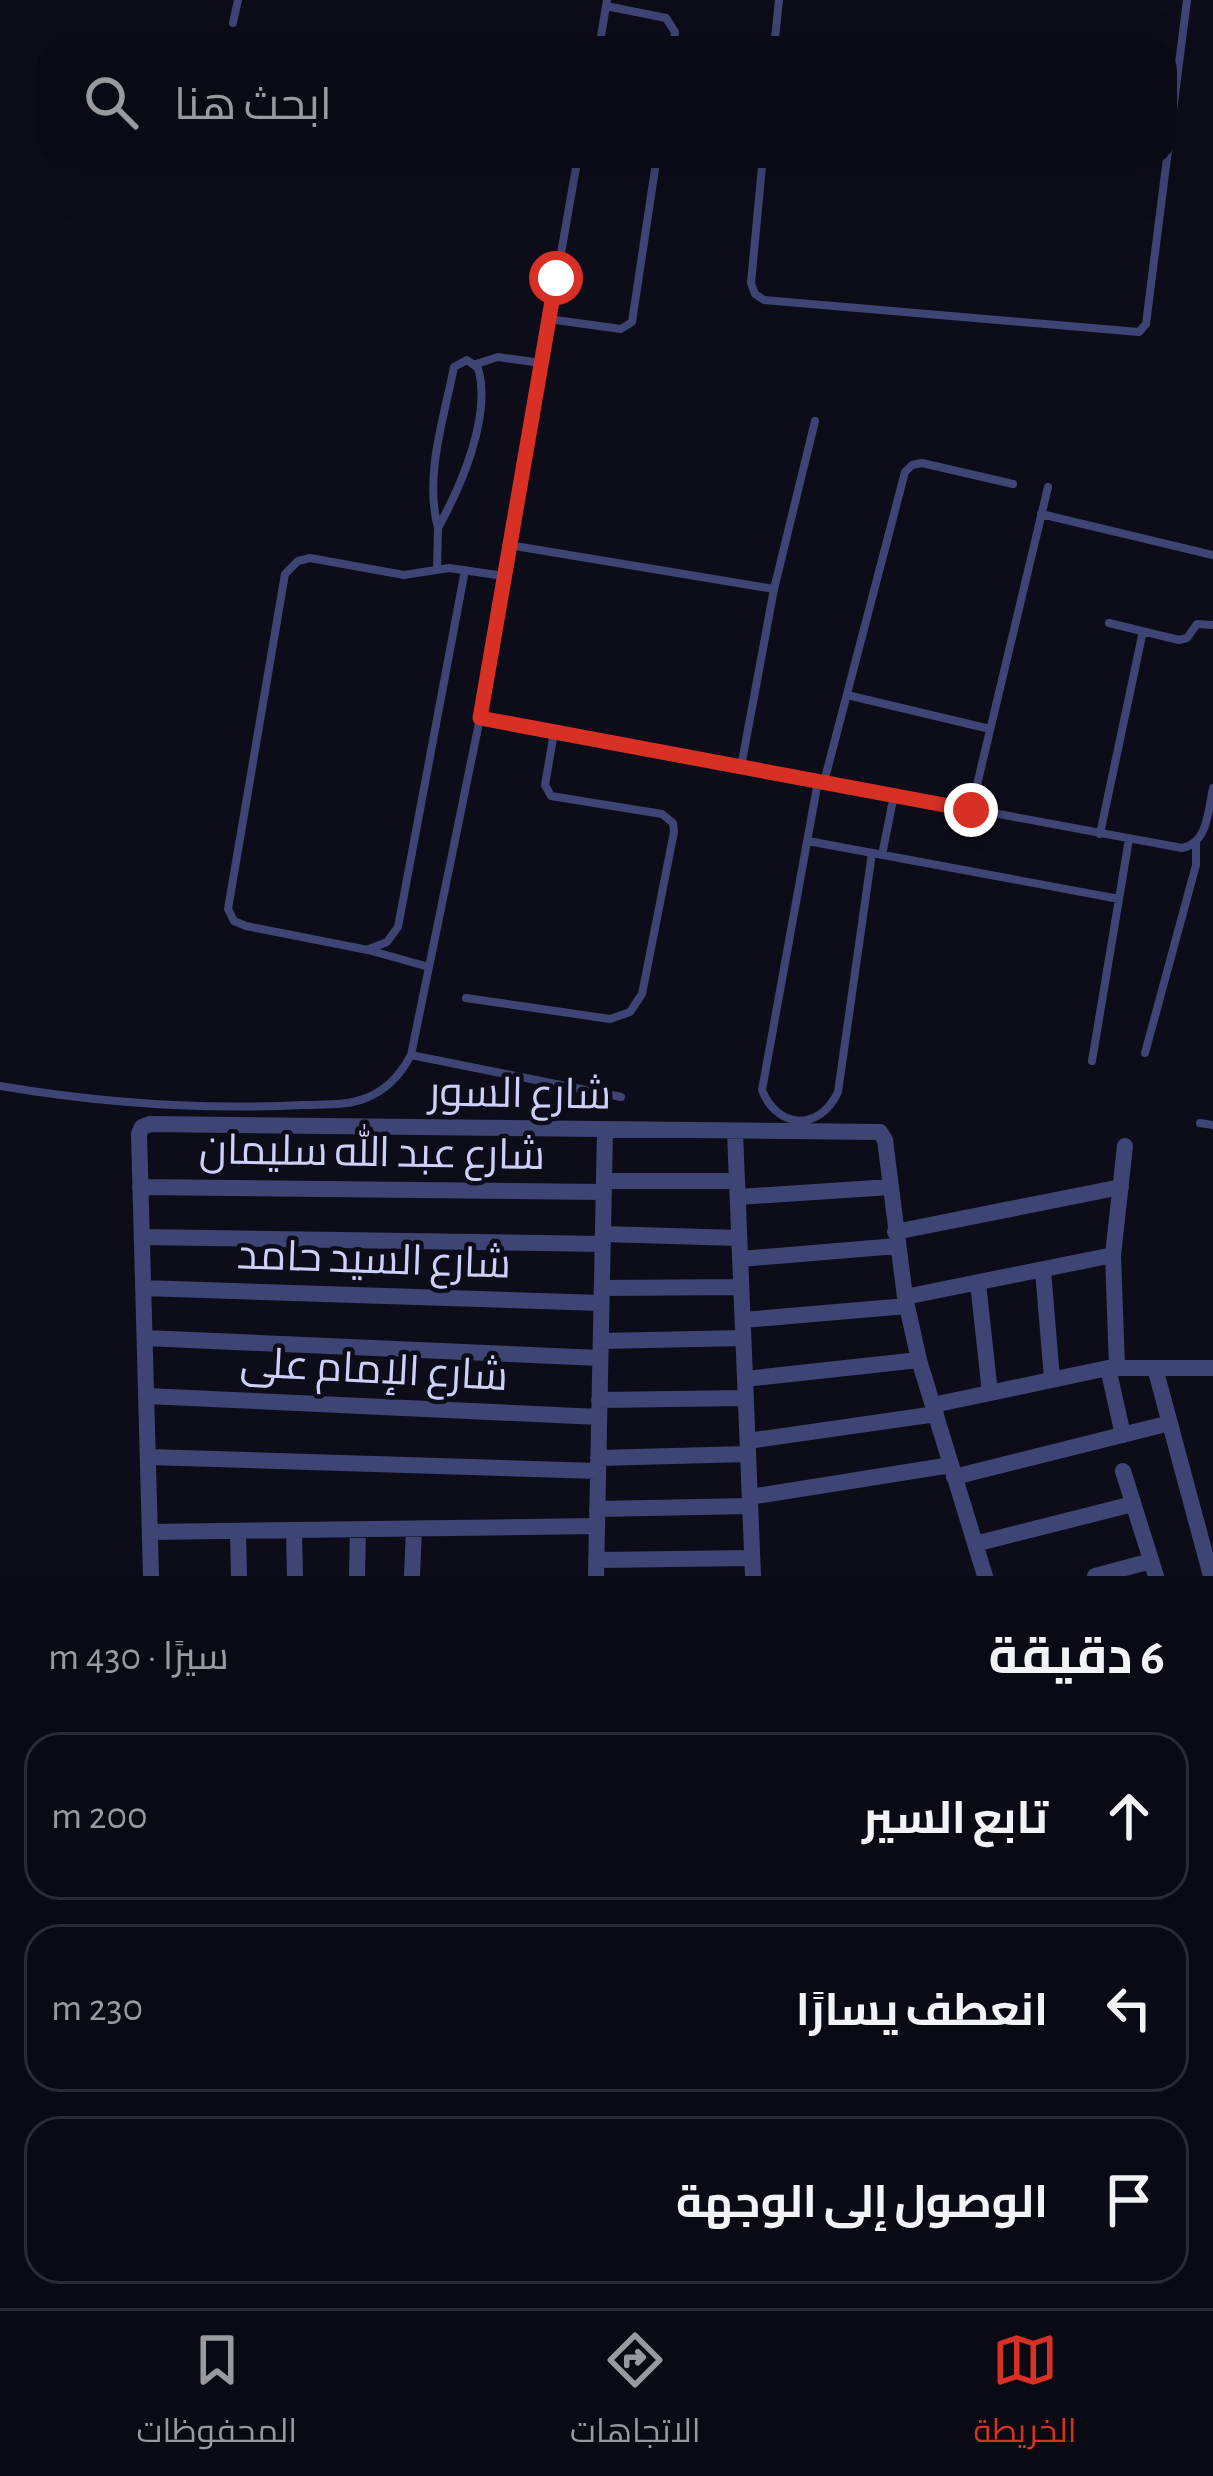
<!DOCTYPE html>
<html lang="ar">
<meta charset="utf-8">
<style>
:root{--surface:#0a0a14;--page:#13131d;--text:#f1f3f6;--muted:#999aa0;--line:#2a2b34;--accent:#d93025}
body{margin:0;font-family:"Alegreya Sans",Cairo,sans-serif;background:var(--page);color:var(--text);direction:rtl}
.stop{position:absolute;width:36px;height:36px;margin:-27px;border:9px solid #d93025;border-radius:50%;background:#fff}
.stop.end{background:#d93025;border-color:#fff;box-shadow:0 3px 12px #0008}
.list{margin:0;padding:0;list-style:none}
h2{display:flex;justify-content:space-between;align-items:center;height:156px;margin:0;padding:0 48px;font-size:51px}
h2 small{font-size:39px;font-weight:400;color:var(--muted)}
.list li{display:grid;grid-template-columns:78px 1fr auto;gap:36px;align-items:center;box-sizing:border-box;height:168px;margin:0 24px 24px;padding:0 24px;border:3px solid var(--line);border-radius:36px}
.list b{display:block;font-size:45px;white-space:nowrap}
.list em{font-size:39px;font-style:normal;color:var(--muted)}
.icon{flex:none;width:66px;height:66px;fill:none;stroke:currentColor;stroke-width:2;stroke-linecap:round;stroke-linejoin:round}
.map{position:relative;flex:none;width:1213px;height:1576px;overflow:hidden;direction:ltr}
.search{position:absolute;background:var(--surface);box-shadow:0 12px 48px #0002;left:36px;right:36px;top:36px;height:132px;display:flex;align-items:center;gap:30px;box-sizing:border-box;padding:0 42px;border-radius:36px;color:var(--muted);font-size:45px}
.sheet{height:732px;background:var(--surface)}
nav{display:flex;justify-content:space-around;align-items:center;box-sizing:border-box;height:168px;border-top:3px solid var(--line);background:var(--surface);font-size:33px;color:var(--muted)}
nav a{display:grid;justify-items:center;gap:6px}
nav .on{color:var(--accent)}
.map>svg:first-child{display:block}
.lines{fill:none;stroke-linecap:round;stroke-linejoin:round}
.lane{stroke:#3e4574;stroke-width:8}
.street{stroke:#3e4574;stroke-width:16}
.route{stroke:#d93025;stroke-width:15}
.labels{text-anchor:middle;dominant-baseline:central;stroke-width:9;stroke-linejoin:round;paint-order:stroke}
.street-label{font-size:42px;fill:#cdd0f9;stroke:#0d0d1a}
</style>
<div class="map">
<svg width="1213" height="1576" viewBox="0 0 1213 1576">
<rect width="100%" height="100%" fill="#0d0d1a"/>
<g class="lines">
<path class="lane" d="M606,6l60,12 9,14 -2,16
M233,23l5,-23
M599,48l8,-48
M774,48l5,-48
M763,156l-12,127 4,11 9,6 375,32 7,-8 41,-324
M548,319l73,10 11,-7 25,-166
M467,360l11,8c14,48 -17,118 -40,160 -14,-52 6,-110 16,-161z
M476,364l22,-7 43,6
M1041,514l172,41
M509,545l265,44
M437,570l1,-42
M1109,623l70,17 8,-2 10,-14 16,1
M847,695l143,34
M480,718l702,130c26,-5 26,-37 31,-60
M741,767l33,-178 41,-168
M818,781l-56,309c16,40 58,41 76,2l34,-239
M824,782l81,-310 7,-7 10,-2 91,21
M971,810l77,-323
M1100,834l43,-203
M808,841l311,58
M882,855l12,-60
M369,949l18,-7 11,-15 67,-357
M429,967l-61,-17 -122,-24 -12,-5 -6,-12 57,-335 13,-13 12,-3 94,17 45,-7 55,8
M466,998l144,21 20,-7 12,-18 32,-162 -1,-9 -11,-9 -111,-18 -6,-11 9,-53
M1145,1053l51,-188v-21
M411,1055l210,42
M1092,1061l37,-222
M0,1086c100,17 201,24 302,19 21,-1 45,1 64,-7 21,-8 35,-24 45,-43l69,-337 98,-562
M1200,1123l13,2"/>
<path class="street" d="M735,1132l18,444
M604,1181h133
M140,1187l464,5
M738,1197l152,-10
M895,1232l226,-45
M603,1234l136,4
M142,1237l461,7
M740,1259l157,-13
M1043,1270l9,109
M978,1283l12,110
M143,1288l458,15
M602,1288l139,-1
M905,1297l208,-42
M743,1320l164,-14
M145,1338l455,20
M601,1341l142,-3
M1117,1367l-4,-112 12,-109
M1108,1368l15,67
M1155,1368l56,208
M745,1379l174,-19
M146,1396l453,21
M599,1400l147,-2
M933,1405l175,-37h105
M748,1441l188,-27
M148,1457l450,14
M598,1458l150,-4
M1123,1471l33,105
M954,1477l216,-54
M750,1497l201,-32
M597,1509l153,-3
M150,1532l447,-6
M294,1532l1,44
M238,1533l1,43
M975,1544l158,-40
M596,1560l156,-2
M151,1576l-12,-442 3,-7 8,-3 730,8 5,8 20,157 14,63 66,216
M357,1576l1,-46
M412,1576l2,-47
M596,1576l9,-445
M1095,1576l56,-15"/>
</g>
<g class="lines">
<path class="route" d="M556,278l-76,440 491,92"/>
</g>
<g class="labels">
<g class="street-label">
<text transform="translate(520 1094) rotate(1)">شارع السور</text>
<text transform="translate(372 1153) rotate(1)">شارع عبد الله سليمان</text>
<text transform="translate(374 1260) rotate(2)">شارع السيد حامد</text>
<text transform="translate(374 1370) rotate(3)">شارع الإمام على</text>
</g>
</g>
</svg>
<div class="stop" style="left:556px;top:278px"></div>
<div class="stop end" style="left:971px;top:810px"></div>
<div class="search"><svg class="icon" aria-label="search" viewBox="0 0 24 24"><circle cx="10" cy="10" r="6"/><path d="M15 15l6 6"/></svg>ابحث هنا</div>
</div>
<section class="sheet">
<h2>6 دقيقة<small>سيرًا · 430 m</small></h2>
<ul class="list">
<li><svg class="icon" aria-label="ahead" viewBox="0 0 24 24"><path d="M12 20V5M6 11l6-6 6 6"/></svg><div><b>تابع السير</b></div><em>200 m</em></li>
<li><svg class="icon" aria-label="left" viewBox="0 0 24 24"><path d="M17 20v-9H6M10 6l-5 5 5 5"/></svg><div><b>انعطف يسارًا</b></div><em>230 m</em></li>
<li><svg class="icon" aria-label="arrive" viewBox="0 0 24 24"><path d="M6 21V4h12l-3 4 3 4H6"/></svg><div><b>الوصول إلى الوجهة</b></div></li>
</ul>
</section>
<nav>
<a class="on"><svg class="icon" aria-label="map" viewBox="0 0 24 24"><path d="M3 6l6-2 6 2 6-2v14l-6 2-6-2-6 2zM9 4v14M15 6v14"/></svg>الخريطة</a>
<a><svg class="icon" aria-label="directions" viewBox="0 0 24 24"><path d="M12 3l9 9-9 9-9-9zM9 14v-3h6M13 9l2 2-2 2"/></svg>الاتجاهات</a>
<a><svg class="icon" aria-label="saved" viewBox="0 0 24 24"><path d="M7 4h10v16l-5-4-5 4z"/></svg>المحفوظات</a>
</nav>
